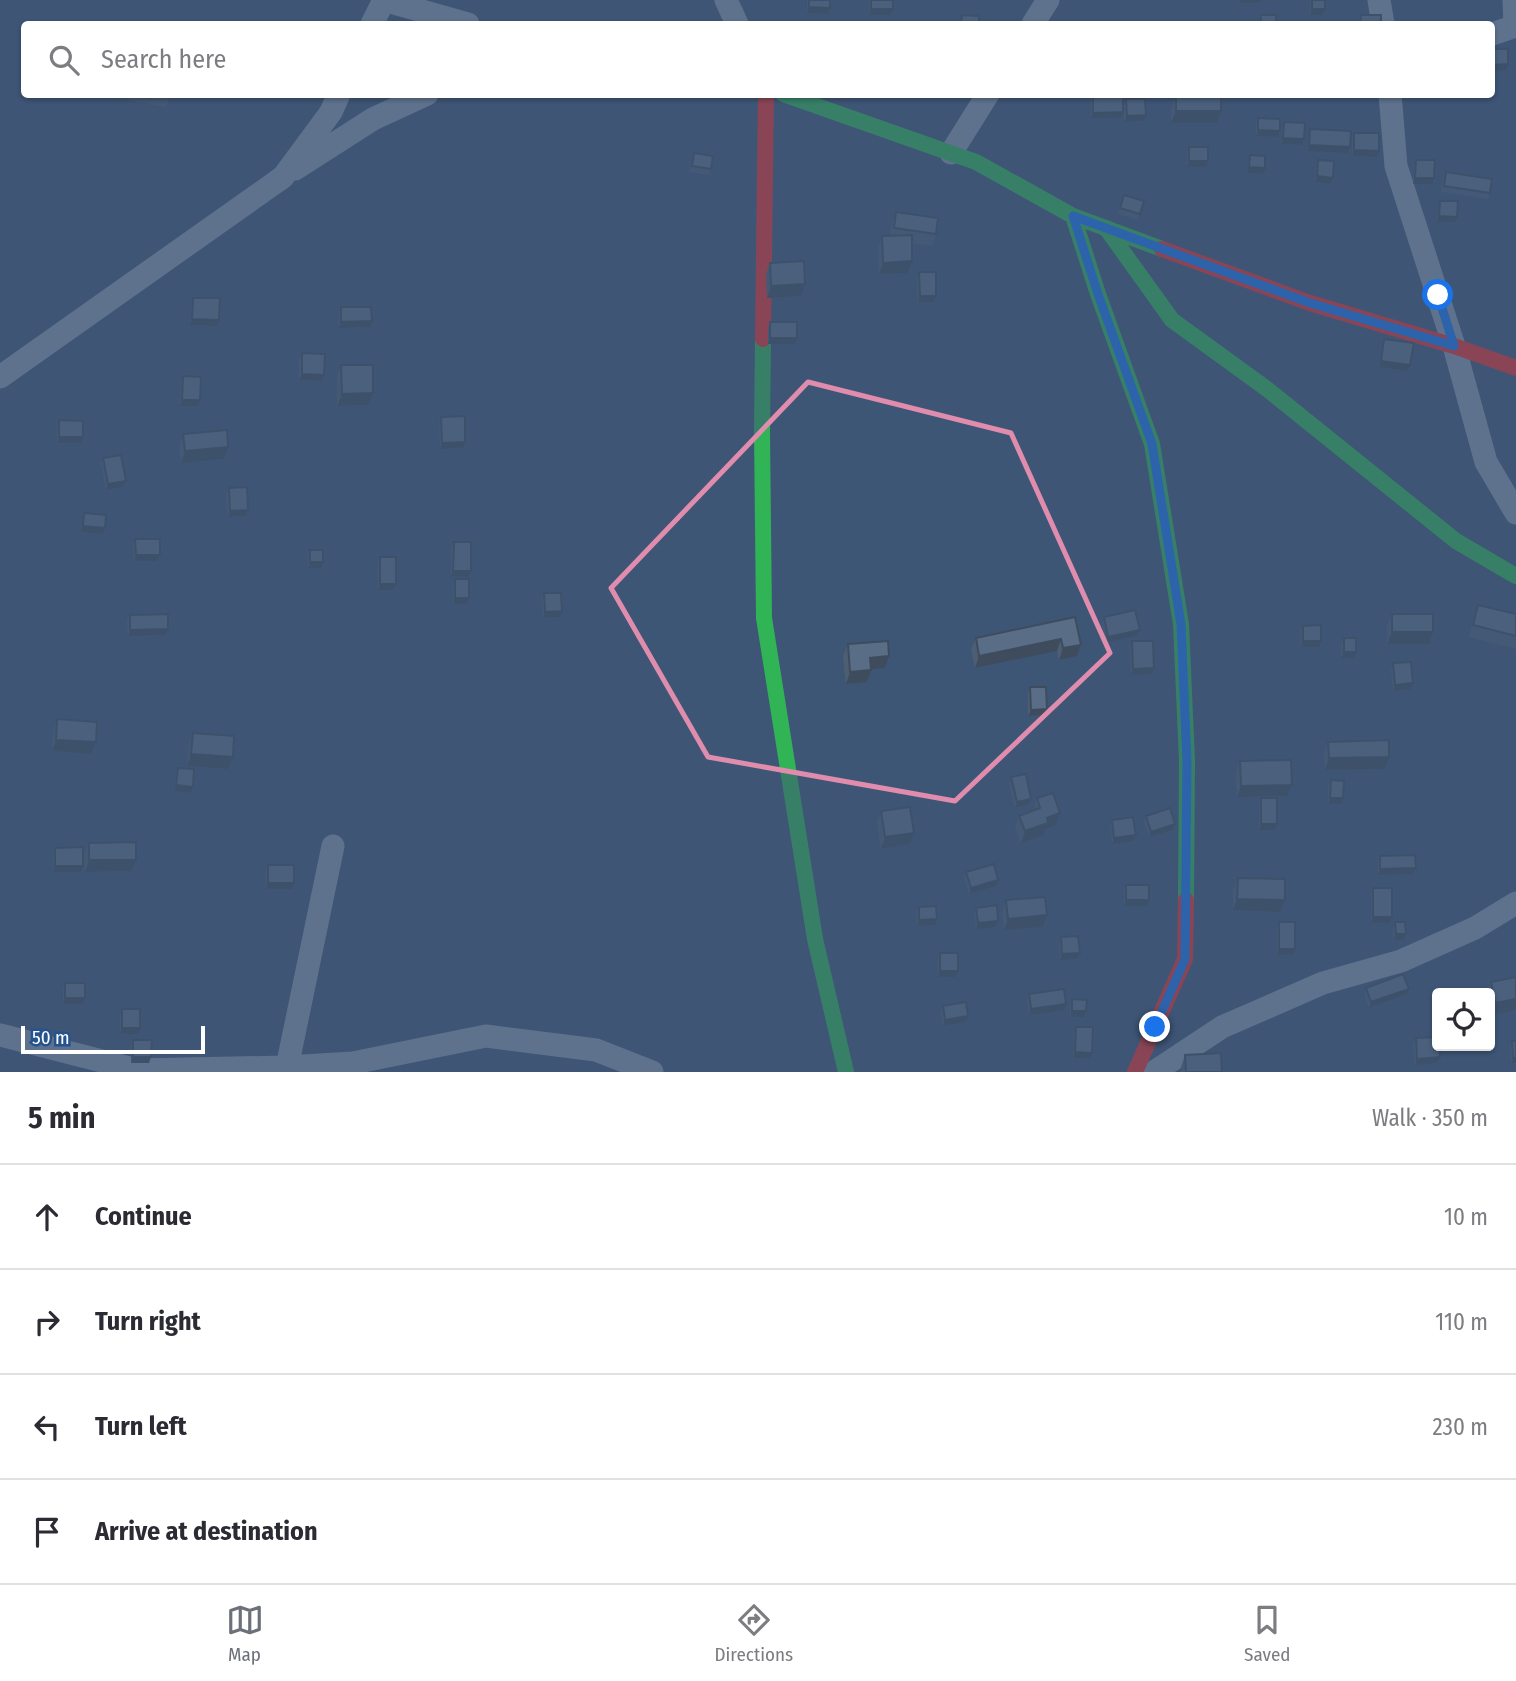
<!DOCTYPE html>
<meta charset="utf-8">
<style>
:root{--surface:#fff;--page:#f7f7f7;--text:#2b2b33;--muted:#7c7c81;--line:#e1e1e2;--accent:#6c7079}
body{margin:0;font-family:"Fira Sans Condensed",sans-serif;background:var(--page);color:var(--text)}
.controls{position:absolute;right:21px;bottom:21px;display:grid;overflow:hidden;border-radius:7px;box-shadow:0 2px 5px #0004}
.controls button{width:63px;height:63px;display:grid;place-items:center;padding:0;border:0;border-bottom:2px solid var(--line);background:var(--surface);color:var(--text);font:35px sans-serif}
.scale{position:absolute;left:21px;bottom:18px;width:184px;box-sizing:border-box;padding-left:7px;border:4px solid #fff;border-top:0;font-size:19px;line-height:24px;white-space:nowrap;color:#fff;-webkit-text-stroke:5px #26538e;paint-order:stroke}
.stop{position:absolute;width:21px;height:21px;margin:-16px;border:5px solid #1a73e8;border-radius:50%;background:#fff}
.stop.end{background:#1a73e8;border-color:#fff;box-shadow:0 2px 7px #0008}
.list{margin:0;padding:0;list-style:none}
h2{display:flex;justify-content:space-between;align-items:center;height:91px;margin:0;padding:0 28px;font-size:30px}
h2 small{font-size:23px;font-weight:400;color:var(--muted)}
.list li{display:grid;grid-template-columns:46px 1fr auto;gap:21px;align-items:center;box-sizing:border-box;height:105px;padding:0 28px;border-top:2px solid var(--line)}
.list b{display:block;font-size:26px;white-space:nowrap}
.list em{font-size:23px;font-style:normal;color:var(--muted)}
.icon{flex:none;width:38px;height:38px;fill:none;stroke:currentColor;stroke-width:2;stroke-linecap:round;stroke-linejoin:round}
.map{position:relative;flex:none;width:1516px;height:1072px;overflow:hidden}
.search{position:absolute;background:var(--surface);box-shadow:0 2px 5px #0004;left:21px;right:21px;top:21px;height:77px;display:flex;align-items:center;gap:18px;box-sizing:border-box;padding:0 24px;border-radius:7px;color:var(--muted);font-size:26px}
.sheet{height:511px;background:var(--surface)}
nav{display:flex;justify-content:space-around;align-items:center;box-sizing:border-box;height:98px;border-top:2px solid var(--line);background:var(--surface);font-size:19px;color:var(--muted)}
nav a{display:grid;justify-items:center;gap:4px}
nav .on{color:var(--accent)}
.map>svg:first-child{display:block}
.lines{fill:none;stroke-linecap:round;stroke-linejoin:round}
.street{stroke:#8596aa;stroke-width:23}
.fast{stroke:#30b455;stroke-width:16}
.jam{stroke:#e5322d;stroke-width:16}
.wall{fill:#4d5e73}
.shaded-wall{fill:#3e4c5e}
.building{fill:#596d86;stroke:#3e4c5e;stroke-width:2}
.route{stroke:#1a73e8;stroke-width:9}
.marked{fill:none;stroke:#e08cad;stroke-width:5;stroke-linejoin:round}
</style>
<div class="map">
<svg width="1516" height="1072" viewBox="0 0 1516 1072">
<rect width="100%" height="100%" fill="#3e5676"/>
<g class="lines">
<path class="street" d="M383,0l85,24
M726,0l11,24
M1379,0l4,24
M1514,0l1,25
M372,24l12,-24
M1033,24l15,-24
M1492,34l24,-8
M1390,94l6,72 58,180 32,116 30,51
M951,153l37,-59
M295,169l78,-50 54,-25
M0,377l283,-200 48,-65 8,-18
M0,1035l137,35 149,-3 67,-4 133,-27 110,14 56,22
M286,1072l47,-226
M1154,1072l68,-45 101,-44 78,-22 74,-33 41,-25"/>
<path class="fast" d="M783,94l193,68 97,54 89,33
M1073,216l25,78 54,150 29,180 6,137 -1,139
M1106,228l66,92 95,69 189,152 60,35
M763,339l-1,93 2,186 51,321 31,133"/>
<path class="jam" d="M1162,249l148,54 144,43 62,22
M763,339l3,-245
M1135,1072l50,-113 1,-59"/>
</g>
<path class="wall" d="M807,0h23v8l-2,6 -21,-1z
M869,0h24l-2,15h-22z
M1310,0h15v9l-2,6h-13z
M126,94h44l-4,13 -41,-8z
M1093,94l30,18 -2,6h-30v-18z
M1201,94h20v17l-4,12h-46v-15l5,-12 25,1z
M1126,99l18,22 -20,1v-17z
M1258,118l22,13 -2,6 -22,-1v-12z
M1284,122l18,23 -21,-1 1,-17z
M1310,129l40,18 -2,6 -41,-2 1,-16z
M1354,133l23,24 -25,-1v-17z
M1189,147l19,14 -2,6h-19v-14z
M694,153l17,16 -2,6 -20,-3z
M1250,155l13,19 -16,-1 1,-12z
M1318,160l12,24 -15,-2 1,-16z
M1416,160l16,24h-19l1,-18z
M1446,172l44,21 -2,6 -47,-7 2,-14z
M1124,195l20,6 -6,19 -20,-6z
M1440,201l15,21h-18l1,-15z
M896,212l40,22 -4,12 -20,-3v18l-4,12 -29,1 -1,-26 4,-12h8l2,-12z
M770,263l31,33 -34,2 -1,-24z
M919,272l17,24 -2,6h-16l-1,-24z
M193,298l24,28 -27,-1 1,-21z
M341,307l29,20 -31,1v-15z
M770,322l25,22h-27v-16z
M1384,339l26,26 -2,6 -29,-4 3,-22z
M302,353l22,22 -2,6 -23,-1v-21z
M341,365l32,28 -4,12 -32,1v-29z
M183,376l15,30h-18l1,-24z
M441,417l24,25 -2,6 -23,1 -1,-26z
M59,420l22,23h-24v-17z
M183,434l41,25 -43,4 -2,-17z
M103,458l23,23 -3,6 -17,3 -5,-26z
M229,488l19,22 -2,6 -18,1 -2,-23z
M135,539l25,16 -3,6h-23l-1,-16z
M454,542l17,29 -3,6 -17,-1v-29z
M310,550l11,18h-13v-12z
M380,557l16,27 -3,6h-15v-27z
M455,579l14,19 -2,6h-14v-19z
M544,593l16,24 -17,1 -1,-19z
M1478,605l38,9v35l-47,-12 5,-21z
M1392,614l41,18 -4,12h-42v-18z
M130,615l36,20 -38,1 -1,-16z
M1075,617l6,28 -4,11 -18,4 -2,-9 -82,17 -4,-19 5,-11z
M1104,617l33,19 -32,7 -3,-20z
M1303,626l18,15 -2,6h-18l-1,-15z
M1344,638l10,20h-13v-14z
M1132,641l22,27 -2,6 -21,1 -1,-28z
M848,644l37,24 -14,1 -4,13 -21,2 -3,-28z
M1393,663l18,26 -18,2 -2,-22z
M1030,687l15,28 -17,1v-23z
M57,719l34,35 -39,-3 1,-20z
M193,733l40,24 -5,12 -41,-3 2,-22z
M1328,742l57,27 -60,1 -1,-17z
M1240,761l47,35 -50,1 -1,-24z
M178,768l15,19 -2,6 -17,-2 2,-17z
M1011,777l20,22 -2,5 -14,4 -6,-25z
M1331,780l10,24h-13v-18z
M1037,798l23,15 -4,12 -10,4 -2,6 -23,8 -6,-15 4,-12 14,-5z
M1261,798l16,26 -2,6h-16v-26z
M881,811l33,22 -4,11 -29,5 -4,-27z
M1146,816l29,8 -2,6 -24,7 -5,-15z
M1112,820l21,21 -21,3 -2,-18z
M89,843l47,17 -4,11 -47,1 -1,-17z
M55,848l28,18 -2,6h-28v-18z
M1380,856l36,12 -3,6 -35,1v-13z
M268,865l26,18 -2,6h-26v-18z
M966,872l32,8 -2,6 -27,8 -5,-16z
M1238,878l42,34 -47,-2v-20z
M1126,885l21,21h-23v-15z
M1373,888l19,29 -2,6h-19v-29z
M1006,900l41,15 -4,12 -39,3 -2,-18z
M919,907l18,12 -2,6 -18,1 -1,-13z
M976,908l22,13 -2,6 -20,2 -2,-15z
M1279,922l16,27 -2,6h-16v-27z
M1395,922l11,12 -2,6h-10l-1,-12z
M1061,937l19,16 -3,6 -17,1 -1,-17z
M940,953l18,18 -3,6h-17v-18z
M1516,977v33l-25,5 -1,-8v-14h-3l4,-11z
M65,983l20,15 -2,6h-20v-15z
M1366,988l43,1 -2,5 -38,14 -5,-14z
M1029,994l37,10 -2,6 -35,5 -2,-15z
M1072,999l14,12 -2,6h-14v-12z
M943,1006l23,16 -23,4 -2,-14z
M122,1009l16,25h-18v-19z
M1076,1027l14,31h-17l1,-25z
M1416,1038l21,25 -22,2 -2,-21z
M133,1040l16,23h-18v-18z
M1512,1041h4v22l-5,1 -1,-17z
M1185,1055l37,17h-41v-5z"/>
<path class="shaded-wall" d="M1240,0h21l-1,3h-21z
M809,7l21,1 -2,6 -21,-1z
M871,9h22l-2,6h-22z
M1312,9h13l-2,6h-13z
M1508,64l-2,6 -14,1v-6z
M1176,111h45l-4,12h-46z
M1123,112l-2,6h-30l2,-5z
M1146,115l-2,6 -20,1 3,-6z
M1258,130l22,1 -2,6 -22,-1z
M1283,138l21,1 -2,6 -21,-1z
M1309,145l41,2 -2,6 -41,-2z
M1354,150l25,1 -2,6 -25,-1z
M1189,161h19l-2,6h-19z
M1249,167l16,1 -2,6 -16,-1z
M1317,176l16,2 -3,6 -15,-2z
M1415,178h19l-2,6h-19z
M1439,216l18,1 -2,5h-18z
M912,261l-4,12 -29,1 4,-11z
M805,284l-4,12 -34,2 4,-12z
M920,296h16l-2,6h-16z
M192,319l27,1 -2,6 -27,-1z
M372,321l-2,6 -31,1 2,-6z
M770,338h27l-2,6h-27z
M1381,361l29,4 -2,6 -29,-4z
M302,374l22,1 -2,6 -23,-1z
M373,393l-4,12 -32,1 5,-12z
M182,400h18l-2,6h-18z
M59,437h24l-2,6h-24z
M465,442l-2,6 -23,1 2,-6z
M228,447l-4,12 -43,4 4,-12z
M126,481l-3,6 -17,3 2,-6z
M248,510l-2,6 -18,1 2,-6z
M83,526l22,2 -2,6 -22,-2z
M136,555h24l-3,6h-23z
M310,562h13l-2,6h-13z
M453,571h18l-3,6 -17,-1z
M380,584h16l-3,6h-15z
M455,598h14l-2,6h-14z
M562,611l-2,6 -17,1 2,-6z
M168,629l-2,6 -38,1 2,-6z
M1140,630l-3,6 -32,7 3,-6z
M1392,632h41l-4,12h-42z
M1061,639l-4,12 -82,17 4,-12z
M1303,641h18l-2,6h-18z
M1081,645l-4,11 -18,4 4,-12z
M1344,652h12l-2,6h-13z
M889,656l-4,12 -20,2 5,-12z
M1154,668l-2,6 -21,1 2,-6z
M871,670l-4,12 -21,2 4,-12z
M1413,683l-2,6 -18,2 2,-6z
M1047,709l-2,6 -17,1 3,-6z
M56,740l40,2 -5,12 -39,-3z
M191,754l42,3 -5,12 -41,-3z
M1389,757l-4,12 -60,1 4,-12z
M176,785l17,2 -2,6 -17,-2z
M1292,785l-5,11 -50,1 4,-11z
M1330,798h13l-2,6h-13z
M1031,799l-2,5 -14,4 2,-6z
M1060,813l-4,12 -10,4 -2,6 -23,8 4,-12 22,-13z
M1175,824l-2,6 -24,7 2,-5z
M1261,824h16l-2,6h-16z
M914,833l-4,11 -29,5 4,-12z
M1136,835l-3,6 -21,3 2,-6z
M89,860h47l-4,11 -47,1z
M55,866h28l-2,6h-28z
M1416,868l-3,6 -35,1 2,-6z
M998,880l-2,6 -27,8 2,-6z
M268,883h26l-2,6h-26z
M1237,899l48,1 -5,12 -47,-2z
M1126,900h23l-2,6h-23z
M1047,915l-4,12 -39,3 4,-11z
M1373,917h19l-2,6h-19z
M937,919l-2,6 -18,1 2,-6z
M998,921l-2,6 -20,2 2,-6z
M1396,934h10l-2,6h-10z
M1279,949h16l-2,6h-16z
M1080,953l-3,6 -17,1 2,-6z
M940,971h18l-3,6h-17z
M1409,989l-2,5 -38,14 2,-6z
M65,998h20l-2,6h-20z
M1516,999v11l-25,5 4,-12z
M1066,1004l-2,6 -35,5 2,-6z
M1072,1011h14l-2,6h-14z
M968,1016l-2,6 -23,4 2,-6z
M122,1028h18l-2,6h-18z
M1075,1052l17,1 -2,5h-17z
M133,1057h18l-2,6h-18z
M1440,1057l-3,6 -22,2 2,-6z
M1513,1058h3v5l-5,1z"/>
<path class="building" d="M809,0h21v8l-21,-1z
M871,0h22v9h-22z
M1312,0h13v9h-13z
M962,15l17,1v8h-18z
M1261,15h15v9h-15z
M1361,15h20v9h-21z
M1492,49h16v15l-16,1z
M1093,94h30v18l-30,1z
M1205,94h16v17h-45v-15l28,1z
M1126,99h19l1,16 -19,1z
M1258,118l22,1v12l-22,-1z
M1284,122l21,1 -1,16 -21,-1z
M1310,129l41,2 -1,16 -41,-2z
M1354,133h25v18l-25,-1z
M1189,147h19v14h-19z
M694,153l19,3 -2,13 -19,-3z
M1250,155l15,1v12l-16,-1z
M1318,160l16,1 -1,17 -16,-2z
M1416,160h19l-1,18h-19z
M1446,172l46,7 -2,14 -46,-7z
M1124,195l20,6 -4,13 -20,-6z
M1440,201h18l-1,16 -18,-1z
M896,212l42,6 -2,16 -42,-6z
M912,235v26l-29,2 -1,-27z
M804,261l1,23 -34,2 -1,-23z
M919,272h17v24h-16z
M193,298h27l-1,22 -27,-1z
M341,307h30l1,14 -31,1z
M770,322h27v16h-27z
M1384,339l30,4 -4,22 -29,-4z
M302,353l23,1 -1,21 -22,-1z
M341,365h32v28l-31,1z
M183,376l18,1 -1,23h-18z
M465,416v26l-23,1 -1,-26z
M59,420l24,1v16h-24z
M227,430l1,17 -43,4 -2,-17z
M121,455l5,26 -18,3 -5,-26z
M247,487l1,23 -18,1 -1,-23z
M84,513l22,2 -1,13 -22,-2z
M135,539h25v16h-24z
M454,542h17v29h-18z
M310,550h13v12h-13z
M380,557h16v27h-16z
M455,579h14v19h-14z
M544,593h17l1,18 -17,1z
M1478,605l38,9v22l-43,-11z
M1135,610l5,20 -32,7 -4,-20z
M168,614v15l-38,1v-15z
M1392,614h41v18h-41z
M1075,617l6,28 -18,3 -2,-9 -82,17 -3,-18z
M1321,625v16h-18v-15z
M1344,638h12v14h-12z
M888,641l1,15 -19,2 1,12 -21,2 -2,-28z
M1132,641h21l1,27 -21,1z
M1411,662l2,21 -18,2 -2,-22z
M1030,687h16l1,22 -16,1z
M57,719l40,3 -1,20 -40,-2z
M193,733l41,3 -1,21 -42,-3z
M1389,740v17l-60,1 -1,-16z
M1291,760l1,25 -51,1 -1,-25z
M178,768l16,1 -1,18 -17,-2z
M1026,774l5,25 -14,3 -6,-25z
M1331,780l13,1 -1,17h-13z
M1053,793l7,20 -13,5 1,5 -23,8 -6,-15 21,-8 -3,-10z
M1261,798h16v26h-16z
M910,807l4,26 -29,4 -4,-26z
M1170,808l5,16 -24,8 -5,-16z
M1133,817l3,18 -22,3 -2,-18z
M136,842v18h-47v-17z
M83,847v19h-28v-18z
M1415,855l1,13 -36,1v-13z
M994,864l4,16 -27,8 -5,-16z
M268,865h26v18h-26z
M1238,878l47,1v21l-48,-1z
M1126,885h23v15h-23z
M1373,888h19v29h-19z
M1045,897l2,18 -39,4 -2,-19z
M997,905l1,16 -20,2 -2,-15z
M936,906l1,13 -18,1v-13z
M1279,922h16v27h-16z
M1395,922h10l1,12h-10z
M1078,936l2,17 -18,1 -1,-17z
M940,953h18v18h-18z
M1403,974l6,15 -38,13 -5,-14z
M1516,977v22l-21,4 -4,-21z
M65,983h20v15h-20z
M1064,989l2,15 -35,5 -2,-15z
M1072,999l15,1 -1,11h-14z
M966,1002l2,14 -23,4 -2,-14z
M122,1009h18v19h-18z
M1076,1027h17l-1,26 -17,-1z
M1437,1037v9h2l1,11 -23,2 -1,-21z
M133,1040h19l-1,17h-18z
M1512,1041h4v17h-3z
M1221,1053l1,19h-36l-1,-17z"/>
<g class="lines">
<path class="route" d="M1155,1027l30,-68 2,-198 -6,-137 -29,-180 -54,-150 -25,-78 237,87 144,43 -16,-51"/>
</g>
<path d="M0 0H1516V1072H0ZM808,382l203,51 99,220 -155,148 -247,-44 -97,-169z" fill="#3e5676" fill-opacity=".55" fill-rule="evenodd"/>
<path class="marked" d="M808,382l203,51 99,220 -155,148 -247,-44 -97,-169z"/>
</svg>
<div class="controls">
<button><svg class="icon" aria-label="locate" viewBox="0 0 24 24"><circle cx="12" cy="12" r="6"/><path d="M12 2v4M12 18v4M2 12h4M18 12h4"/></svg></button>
</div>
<div class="scale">50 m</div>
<div class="stop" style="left:1438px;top:295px"></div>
<div class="stop end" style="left:1155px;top:1027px"></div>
<div class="search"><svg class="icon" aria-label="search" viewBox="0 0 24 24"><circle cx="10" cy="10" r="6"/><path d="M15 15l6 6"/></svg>Search here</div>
</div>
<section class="sheet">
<h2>5 min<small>Walk · 350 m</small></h2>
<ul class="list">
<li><svg class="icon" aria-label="ahead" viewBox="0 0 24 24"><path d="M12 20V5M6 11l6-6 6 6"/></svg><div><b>Continue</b></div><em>10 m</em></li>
<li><svg class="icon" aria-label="right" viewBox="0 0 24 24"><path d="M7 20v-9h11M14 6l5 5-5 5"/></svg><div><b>Turn right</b></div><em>110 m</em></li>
<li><svg class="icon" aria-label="left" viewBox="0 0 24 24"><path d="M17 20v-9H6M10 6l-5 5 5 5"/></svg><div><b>Turn left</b></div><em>230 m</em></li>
<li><svg class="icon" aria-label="arrive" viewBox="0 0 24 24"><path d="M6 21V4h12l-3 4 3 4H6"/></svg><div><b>Arrive at destination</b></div></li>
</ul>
</section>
<nav>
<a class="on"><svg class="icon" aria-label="map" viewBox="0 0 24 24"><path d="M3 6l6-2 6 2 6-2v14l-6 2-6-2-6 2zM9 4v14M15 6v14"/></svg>Map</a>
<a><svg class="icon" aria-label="directions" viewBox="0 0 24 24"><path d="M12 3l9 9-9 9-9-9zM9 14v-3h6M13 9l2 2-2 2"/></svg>Directions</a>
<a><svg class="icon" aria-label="saved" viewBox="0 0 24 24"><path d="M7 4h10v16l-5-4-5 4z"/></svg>Saved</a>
</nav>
